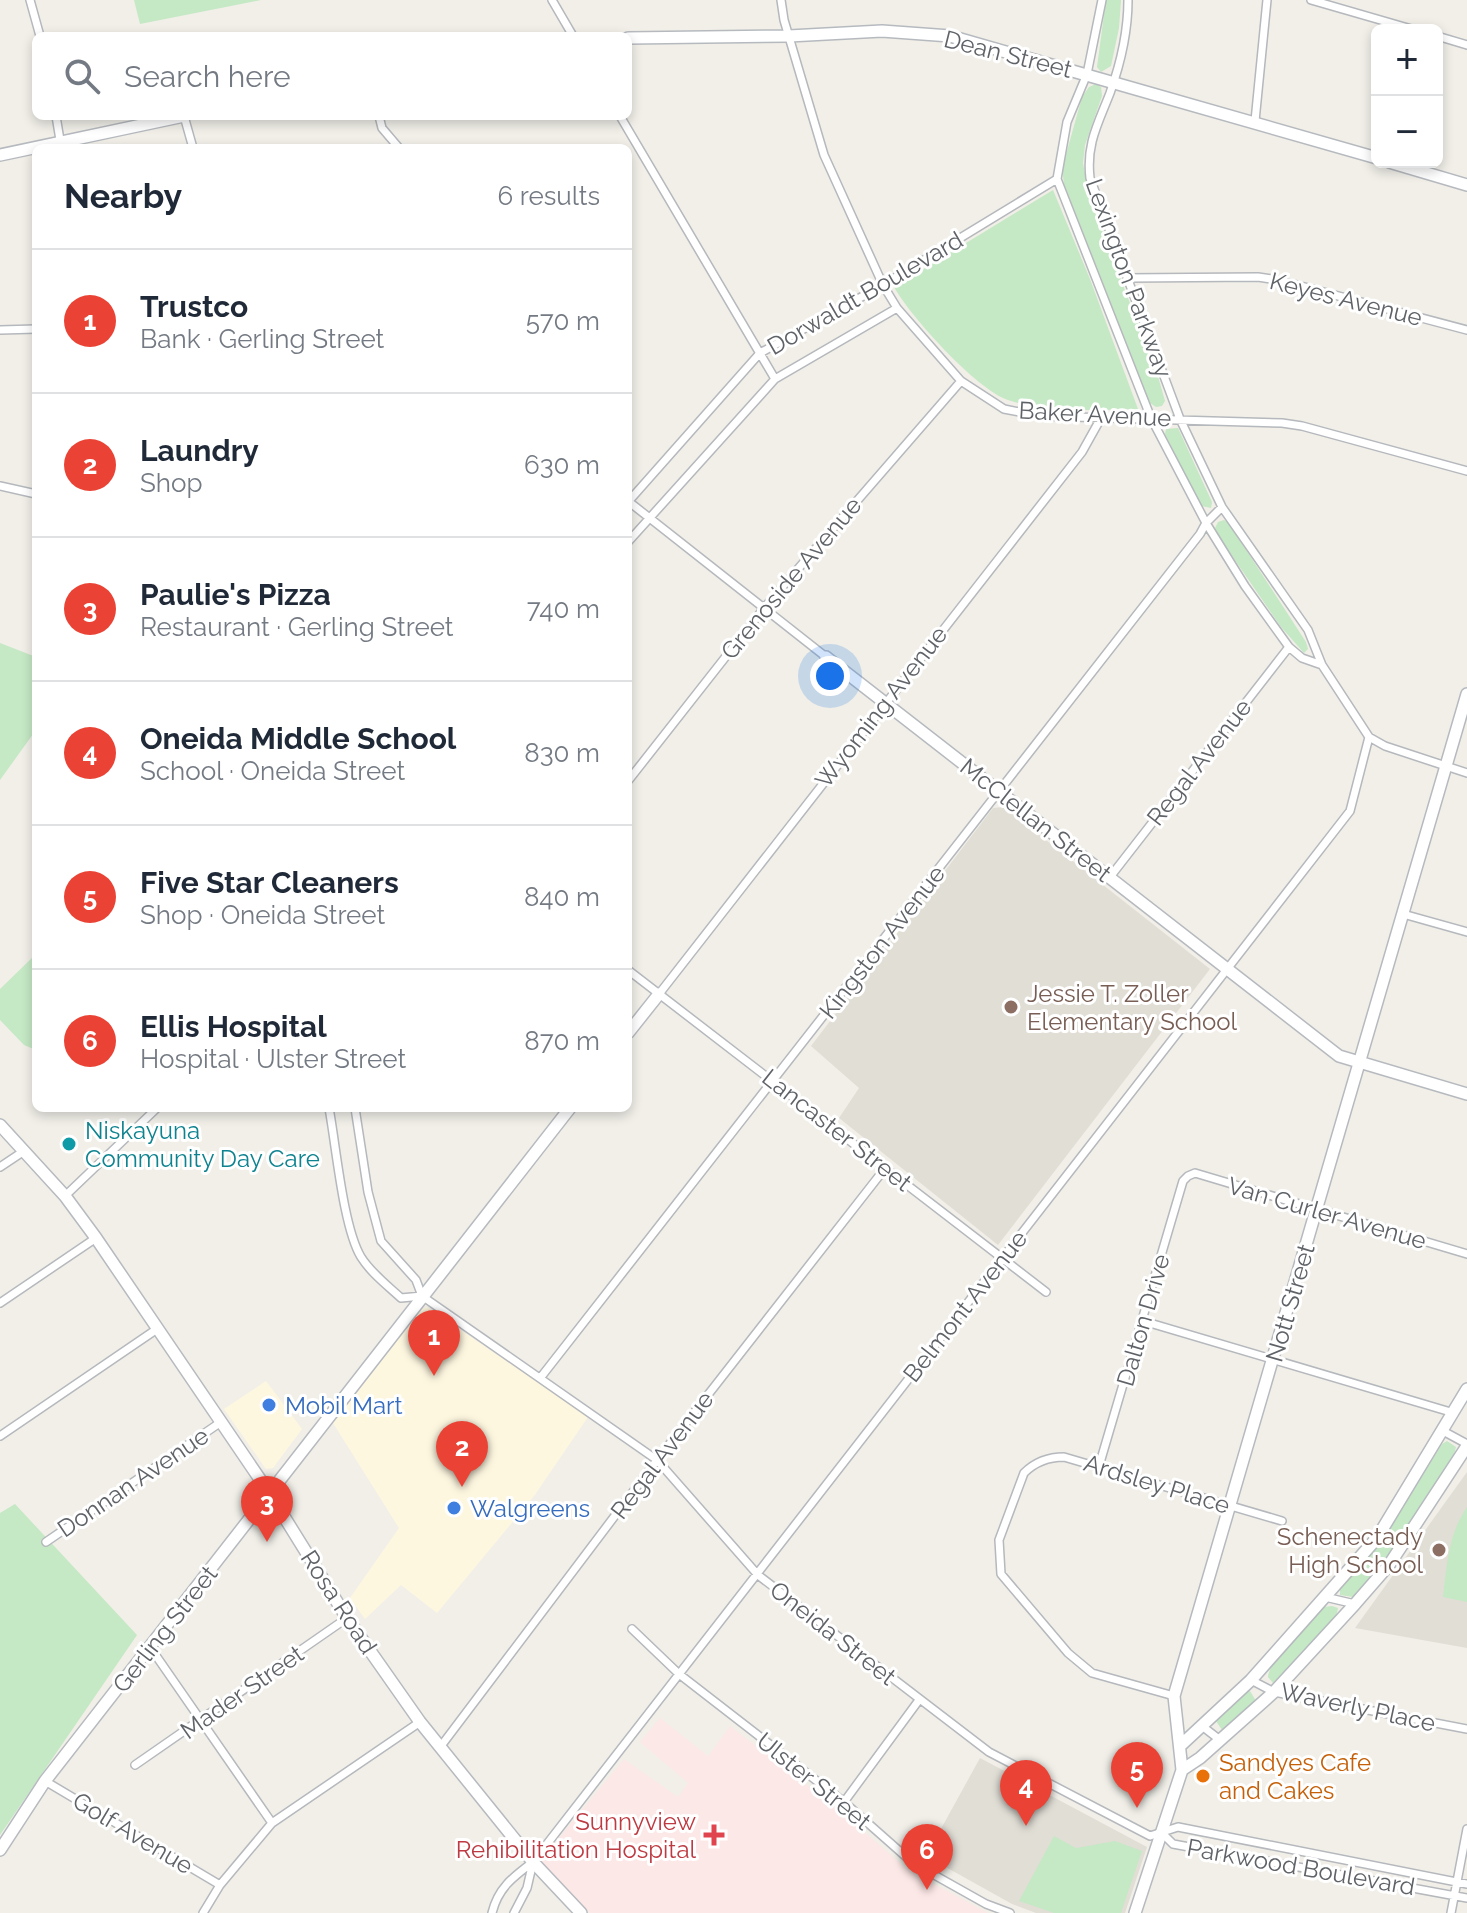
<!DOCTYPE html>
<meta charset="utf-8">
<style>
:root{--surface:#fff;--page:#f6f6f7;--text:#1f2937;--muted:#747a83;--line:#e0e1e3;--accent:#ea4335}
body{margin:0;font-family:Raleway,sans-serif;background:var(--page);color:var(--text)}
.controls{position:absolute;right:24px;top:24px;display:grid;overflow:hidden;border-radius:12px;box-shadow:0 4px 12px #0003}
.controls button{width:72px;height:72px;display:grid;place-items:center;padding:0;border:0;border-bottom:2px solid var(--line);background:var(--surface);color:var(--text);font:40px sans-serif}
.you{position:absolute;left:830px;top:676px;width:28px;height:28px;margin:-20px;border:6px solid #fff;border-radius:50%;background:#1a73e8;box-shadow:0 0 0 12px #1a73e833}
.badge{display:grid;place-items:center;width:52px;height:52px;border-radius:50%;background:var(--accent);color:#fff;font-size:26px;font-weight:700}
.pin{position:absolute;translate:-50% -66px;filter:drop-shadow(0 2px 4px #0008)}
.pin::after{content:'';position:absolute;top:42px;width:28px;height:24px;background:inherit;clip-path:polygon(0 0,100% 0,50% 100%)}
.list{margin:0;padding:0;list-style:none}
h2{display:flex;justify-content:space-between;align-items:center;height:104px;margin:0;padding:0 32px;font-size:34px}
h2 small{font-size:26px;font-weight:400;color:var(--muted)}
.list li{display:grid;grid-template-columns:52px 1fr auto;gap:24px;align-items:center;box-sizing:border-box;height:144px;padding:0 32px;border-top:2px solid var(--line)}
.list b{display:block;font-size:30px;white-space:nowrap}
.list p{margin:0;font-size:26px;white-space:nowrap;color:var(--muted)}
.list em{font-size:26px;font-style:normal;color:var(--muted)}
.icon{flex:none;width:44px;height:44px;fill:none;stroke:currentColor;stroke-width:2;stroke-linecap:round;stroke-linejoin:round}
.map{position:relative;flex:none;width:1467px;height:1913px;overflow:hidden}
.search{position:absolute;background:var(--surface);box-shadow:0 4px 12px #0003;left:32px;top:32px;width:600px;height:88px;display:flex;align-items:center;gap:20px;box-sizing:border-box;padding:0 28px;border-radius:12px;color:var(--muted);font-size:30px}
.panel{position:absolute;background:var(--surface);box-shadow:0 4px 12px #0003;left:32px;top:144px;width:600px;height:968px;border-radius:12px}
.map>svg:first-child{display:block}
.commercial{fill:#fef7e0}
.education{fill:#e1ded6}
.medical{fill:#fce8e6}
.green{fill:#c5e8c5}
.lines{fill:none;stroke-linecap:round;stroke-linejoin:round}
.street-casing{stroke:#b5b8bc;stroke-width:10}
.secondary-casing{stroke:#b6babf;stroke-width:14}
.street{stroke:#fff;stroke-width:7}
.secondary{stroke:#fff;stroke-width:11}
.education-dot{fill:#8d6e63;stroke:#fff;stroke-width:3}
.culture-dot{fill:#0f9aa8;stroke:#fff;stroke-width:3}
.shop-dot{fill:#3f7fe0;stroke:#fff;stroke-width:3}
.food-dot{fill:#e8710a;stroke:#fff;stroke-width:3}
.health-dot{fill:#e0444e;stroke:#fff;stroke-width:3}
.labels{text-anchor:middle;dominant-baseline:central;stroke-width:6;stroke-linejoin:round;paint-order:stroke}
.street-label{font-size:24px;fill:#5f6368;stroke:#fff}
.education-label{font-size:24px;fill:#785e54;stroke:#fff;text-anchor:start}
.culture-label{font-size:24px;fill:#0d838f;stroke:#fff;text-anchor:start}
.shop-label{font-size:24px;fill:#366cbe;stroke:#fff;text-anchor:start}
.food-label{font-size:24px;fill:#c56008;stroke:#fff;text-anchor:start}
.health-label{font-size:24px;fill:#be3a42;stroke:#fff;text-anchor:end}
</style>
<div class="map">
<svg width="1467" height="1913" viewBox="0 0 1467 1913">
<rect width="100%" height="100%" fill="#f1efe8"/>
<path class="commercial" d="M427,1307l161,110 -54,79 -97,117 -36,-28 -36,34 -15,-21 49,-70 -66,-105 89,-114z
M266,1381l36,48 -29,39 -7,1 -42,-60z"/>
<path class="education" d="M1004,807l206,162 -212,276 -159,-127 20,-30 -48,-42 182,-238z
M1467,1472v176l-112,-20z
M980,1758l167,89 -22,66h-89l-24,-9 -86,-48z"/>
<path class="medical" d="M660,1718l48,38 22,-30 108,83 70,61 80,43h-398l-50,-52 84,-102 54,38 10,-14 -48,-41z"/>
<path class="green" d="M134,0h127l-121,24z
M1106,0h15l-2,28 -8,38 -10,6 -4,-5z
M1096,84l5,3 1,9 -17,49 -2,18 6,34 68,176 8,28 -3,5 -6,1 -6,-4 -86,-219 -2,-15 20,-72 7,-10z
M1053,190l37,89 48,130c-39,1 -93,4 -130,-9 -32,-11 -97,-83 -114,-113z
M1178,428l34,74 -1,6 -10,-2 -36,-72 1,-5z
M1224,520l4,2 78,120 2,7 -4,4 -23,-26 -62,-90 -4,-9 3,-6z
M0,643l36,14v73l-36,50z
M36,954v96l-12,-5 -24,-25v-31z
M1447,1441l9,6 -2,8c-31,50 -61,99 -101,142l-13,-2v-10l43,-48 59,-93z
M15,1504l122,131 -137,200v-322z
M1467,1507v95l-24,-5c4,-33 5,-62 24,-90z
M1332,1606l6,2 -2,10 -63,65 -5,-6c1,-19 42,-55 56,-70z
M1250,1691l6,10 -34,29 -6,-9 26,-27z
M1054,1836l22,12 39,-7 27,10 -21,62h-67l-35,-12z"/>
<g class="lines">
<g class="street-casing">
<path id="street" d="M30,0l10,36
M552,0l21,36
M781,0l3,20 40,135 59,130 14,23 64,73 43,28 36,7 242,7 20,3 165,45
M1102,0l-15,74 -20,48 -10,57 94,239 55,105 39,63 44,61 13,11 20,7
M1128,0c0,30 -8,65 -18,93 -12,31 -24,51 -20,85l90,241 42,88 86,123 14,35 47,72 16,9 82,27
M1311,0l104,30
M1437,36l30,9
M56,116l4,24
M184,116l9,32
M379,116l3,12 17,20
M620,116l155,263
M1255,121l12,-121
M1127,278l131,-1 20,3 189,50
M0,330l36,-1
M0,486l36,8
M628,501l198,156
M628,502l132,-149 123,-68 174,-106
M628,542l147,-163 122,-71
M628,781l136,-173 197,-227
M1110,877l179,-230
M1403,914l64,18
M628,970l418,322
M659,994l423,-542 19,-34
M329,1108c7,37 14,119 32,149 10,16 26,28 40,41l21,-2
M355,1108l13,84 13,49 35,39 6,16 235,164 101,115 231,177 161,84 28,-9 289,57
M0,1167l24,-16
M65,1196l92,-88
M0,1303l96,-65
M1143,1321l311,92
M541,1377l659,-843 6,-11 16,-16
M1443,1431l24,13
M0,1436l157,-107
M1099,1466l84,-285 5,-5 7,-3 272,81
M46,1542l175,-120
M1325,1597l30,7
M632,1629l47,45 165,128 69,61 73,41 24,9
M150,1647l122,176
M1251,1680l23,12 193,37
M1174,1696l-82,-23 -24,-20 -67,-79 -2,-34 25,-67c11,-11 24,-16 40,-16l218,64
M1202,1726l18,14
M441,1746l216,-286 229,-293
M135,1765l212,-147
M45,1781l175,104
M844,1802l75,-102
M1162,1833l11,11 294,54
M203,1913l17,-28 52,-62 148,-101
M492,1913c6,-25 21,-36 41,-51l817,-1051 19,-74
M514,1913l13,-25 6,-26
M1451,1913l16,-84"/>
</g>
<g class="secondary-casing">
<path id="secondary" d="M628,38l161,-2 93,-5 68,5 427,122
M0,155l184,-39
M1389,162l78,23
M826,657l513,399 128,38
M628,1033l31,-39
M0,1125l65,71 31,42 174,256 77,124 73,104 113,140 48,51
M1180,1746l71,-66 126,-142 90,-149
M1182,1770l18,-12 74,-66 81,-88 34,-39 78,-119
M0,1850l45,-69 525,-673
M1135,1913l47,-143 -8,-74 293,-1002"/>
</g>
<use href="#street" class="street"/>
<use href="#secondary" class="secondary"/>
</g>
<g class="education-dot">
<circle cx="1011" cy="1007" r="8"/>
<circle cx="1439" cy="1550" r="8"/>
</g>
<circle class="culture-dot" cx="69" cy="1144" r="8"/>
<g class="shop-dot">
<circle cx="269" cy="1405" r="8"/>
<circle cx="454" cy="1508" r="8"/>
</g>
<circle class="food-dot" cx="1203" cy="1776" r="8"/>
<path class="health-dot" d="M710 1823h8v8h8v8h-8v8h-8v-8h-8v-8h8z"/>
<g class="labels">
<g class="street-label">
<text transform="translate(1008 54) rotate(14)">Dean Street</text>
<text transform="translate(1129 278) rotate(70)">Lexington Parkway</text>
<text transform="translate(865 293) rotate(-30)">Dorwaldt Boulevard</text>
<text transform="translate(1346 299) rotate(14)">Keyes Avenue</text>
<text transform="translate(1095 414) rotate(3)">Baker Avenue</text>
<text transform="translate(791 578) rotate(-50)">Grenoside Avenue</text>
<text transform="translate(881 707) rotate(-52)">Wyoming Avenue</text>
<text transform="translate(1199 762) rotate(-52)">Regal Avenue</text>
<text transform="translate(1036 820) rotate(38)">McClellan Street</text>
<text transform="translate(882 942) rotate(-52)">Kingston Avenue</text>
<text transform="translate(837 1130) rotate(38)">Lancaster Street</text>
<text transform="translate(1327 1213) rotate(16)">Van Curler Avenue</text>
<text transform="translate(1290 1303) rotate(-74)">Nott Street</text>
<text transform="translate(965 1306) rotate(-52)">Belmont Avenue</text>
<text transform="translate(1143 1320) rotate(-74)">Dalton Drive</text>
<text transform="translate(662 1455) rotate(-53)">Regal Avenue</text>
<text transform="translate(133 1482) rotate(-34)">Donnan Avenue</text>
<text transform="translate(1157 1484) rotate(17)">Ardsley Place</text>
<text transform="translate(339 1602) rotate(57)">Rosa Road</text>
<text transform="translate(165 1629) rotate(-52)">Gerling Street</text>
<text transform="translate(833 1633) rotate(38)">Oneida Street</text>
<text transform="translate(242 1692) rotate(-35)">Mader Street</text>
<text transform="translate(1358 1707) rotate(12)">Waverly Place</text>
<text transform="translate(814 1781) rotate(39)">Ulster Street</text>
<text transform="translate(133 1833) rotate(31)">Golf Avenue</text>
<text transform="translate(1301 1867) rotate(10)">Parkwood Boulevard</text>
</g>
<g class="education-label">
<text x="1027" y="993">Jessie T. Zoller<tspan x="1027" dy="28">Elementary School</tspan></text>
<text x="1423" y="1536" text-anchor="end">Schenectady<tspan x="1423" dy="28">High School</tspan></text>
</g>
<g class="culture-label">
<text x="85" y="1130">Niskayuna<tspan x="85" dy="28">Community Day Care</tspan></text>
</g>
<g class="shop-label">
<text x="285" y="1405">Mobil Mart</text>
<text x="470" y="1508">Walgreens</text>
</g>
<g class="food-label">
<text x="1219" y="1762">Sandyes Cafe<tspan x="1219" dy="28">and Cakes</tspan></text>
</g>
<g class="health-label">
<text x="696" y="1821">Sunnyview<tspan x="696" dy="28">Rehibilitation Hospital</tspan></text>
</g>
</g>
</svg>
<div class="controls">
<button>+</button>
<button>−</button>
</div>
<div class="you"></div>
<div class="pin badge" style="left:434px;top:1376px">1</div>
<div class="pin badge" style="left:462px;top:1487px">2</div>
<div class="pin badge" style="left:267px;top:1542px">3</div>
<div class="pin badge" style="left:1026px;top:1826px">4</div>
<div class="pin badge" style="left:1137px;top:1808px">5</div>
<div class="pin badge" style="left:927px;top:1890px">6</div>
<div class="search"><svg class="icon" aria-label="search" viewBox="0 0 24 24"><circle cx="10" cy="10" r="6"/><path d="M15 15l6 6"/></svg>Search here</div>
<section class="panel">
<h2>Nearby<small>6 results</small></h2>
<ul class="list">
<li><span class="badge">1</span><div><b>Trustco</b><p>Bank · Gerling Street</p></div><em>570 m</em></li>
<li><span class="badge">2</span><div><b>Laundry</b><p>Shop</p></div><em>630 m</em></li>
<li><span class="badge">3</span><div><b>Paulie's Pizza</b><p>Restaurant · Gerling Street</p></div><em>740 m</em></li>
<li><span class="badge">4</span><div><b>Oneida Middle School</b><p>School · Oneida Street</p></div><em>830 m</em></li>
<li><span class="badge">5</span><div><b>Five Star Cleaners</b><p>Shop · Oneida Street</p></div><em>840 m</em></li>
<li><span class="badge">6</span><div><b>Ellis Hospital</b><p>Hospital · Ulster Street</p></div><em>870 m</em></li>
</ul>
</section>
</div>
